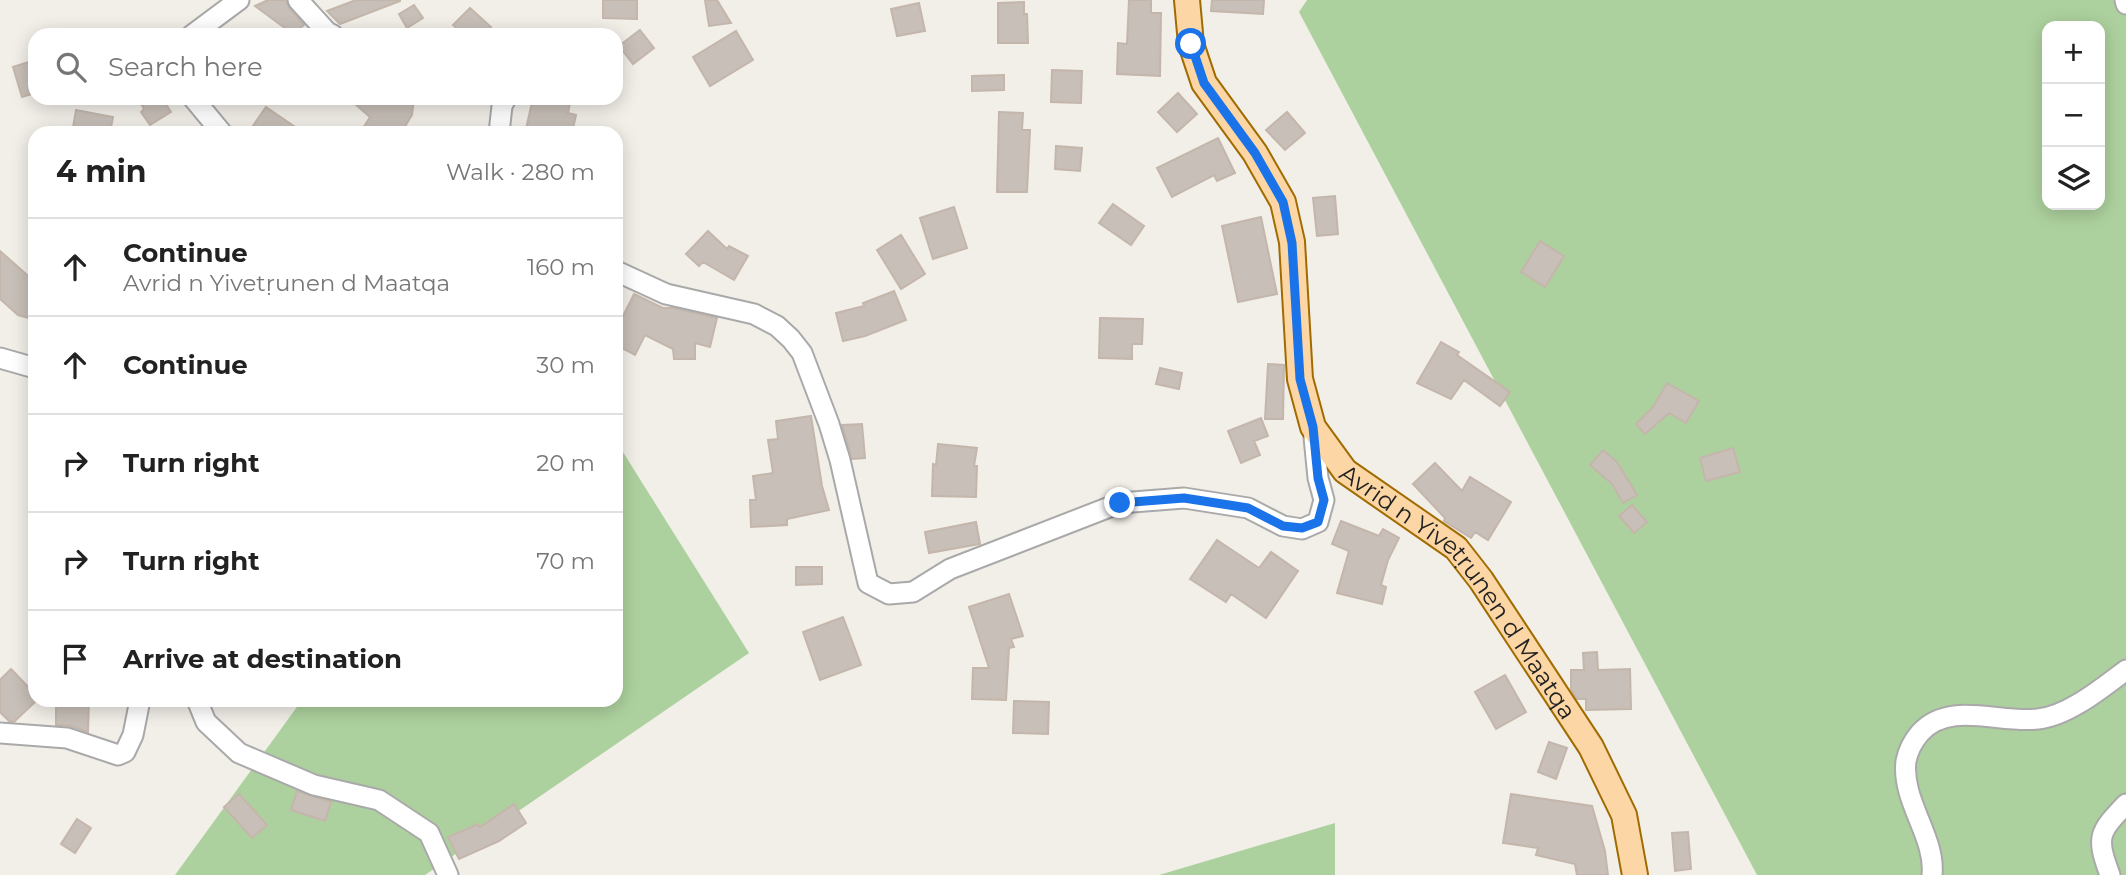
<!DOCTYPE html>
<meta charset="utf-8">
<style>
:root{--surface:#fff;--page:#f2f2f2;--text:#222;--muted:#767676;--line:#e0e0e0}
body{margin:0;font-family:Montserrat,sans-serif;background:var(--page);color:var(--text)}
.controls{position:absolute;right:21px;top:21px;display:grid;overflow:hidden;border-radius:14px;box-shadow:0 4px 18px #0003}
.controls button{width:63px;height:63px;display:grid;place-items:center;padding:0;border:0;border-bottom:2px solid var(--line);background:var(--surface);color:var(--text);font:35px sans-serif}
.stop{position:absolute;width:21px;height:21px;margin:-16px;border:5px solid #1a73e8;border-radius:50%;background:#fff}
.stop.end{background:#1a73e8;border-color:#fff;box-shadow:0 2px 7px #0008}
.list{margin:0;padding:0;list-style:none}
h2{display:flex;justify-content:space-between;align-items:center;height:91px;margin:0;padding:0 28px;font-size:30px}
h2 small{font-size:23px;font-weight:400;color:var(--muted)}
.list li{display:grid;grid-template-columns:46px 1fr auto;gap:21px;align-items:center;box-sizing:border-box;height:98px;padding:0 28px;border-top:2px solid var(--line)}
.list b{display:block;font-size:26px;white-space:nowrap}
.list p{margin:0;font-size:23px;white-space:nowrap;color:var(--muted)}
.list em{font-size:23px;font-style:normal;color:var(--muted)}
.icon{flex:none;width:38px;height:38px;fill:none;stroke:currentColor;stroke-width:2;stroke-linecap:round;stroke-linejoin:round}
.map{position:relative;flex:none;width:2126px;height:875px;overflow:hidden}
.search{position:absolute;background:var(--surface);box-shadow:0 4px 18px #0003;left:28px;top:28px;width:595px;height:77px;display:flex;align-items:center;gap:18px;box-sizing:border-box;padding:0 24px;border-radius:21px;color:var(--muted);font-size:26px}
.panel{position:absolute;background:var(--surface);box-shadow:0 4px 18px #0003;left:28px;top:126px;width:595px;height:581px;border-radius:21px}
.map>svg:first-child{display:block}
.forest{fill:#add19e;fill-rule:evenodd}
.building{fill:#c7bfb8;stroke:#c4b6ab;stroke-width:2}
.lines{fill:none;stroke-linecap:round;stroke-linejoin:round}
.minor-casing{stroke:#a9a9a9;stroke-width:23}
.major-casing{stroke:#a06b00;stroke-width:28}
.minor{stroke:#fff;stroke-width:19}
.major{stroke:#fcd6a4;stroke-width:24}
.route{stroke:#1a73e8;stroke-width:9}
.labels{text-anchor:middle;dominant-baseline:central;stroke-width:5;stroke-linejoin:round;paint-order:stroke}
.street-label{font-size:24px;fill:#222;stroke:#fff}
</style>
<div class="map">
<svg width="2126" height="875" viewBox="0 0 2126 875">
<rect width="100%" height="100%" fill="#f2efe9"/>
<path class="forest" d="M1307,0h819v875h-369l-458,-863zM2047,26h53v179h-53z
M616,441l133,212 -324,222h-250l127,-175h314z
M1335,823v52h-176z"/>
<path class="building" d="M268,0h18l3,8 15,17 -11,9 -38,-28z
M356,0h44v1l-60,23 -13,-13z
M603,0h34v19l-34,-1z
M705,0h12l14,23 -22,3z
M1129,0h22v13h10l-1,63 -43,-2 1,-31 9,1z
M1212,0h52l-1,14 -52,-3z
M1024,2v12h3l1,29h-30v-40z
M919,3l6,28 -28,5 -6,-27z
M414,5l9,13 -16,10 -8,-14z
M470,8l21,19 -7,8h-20l-11,-10z
M640,30l14,18 -21,16 -14,-18z
M736,31l17,29 -43,26 -17,-29z
M35,60v33l-13,4 -9,-30z
M1052,70l30,1 -1,32 -30,-1z
M1004,75v15l-32,1v-15z
M1178,93l19,21 -20,18 -19,-20z
M138,98h24l9,14 -21,13 -9,-13 3,-3z
M348,98h66l-2,17 -11,18h-41l10,-16z
M533,98h38l-3,15 8,2 -4,18h-47z
M266,107l38,26h-56z
M76,110l37,7 -3,16h-38z
M999,112l24,1 -1,17h8l-3,62h-30z
M1287,112l18,21 -20,17 -19,-20z
M1218,138l17,35 -18,8 -3,-6 -42,22 -15,-29z
M1056,146l26,2 -2,23 -25,-2z
M1335,196l3,38 -21,2 -4,-38z
M1113,204l31,22 -13,19 -32,-22z
M954,207l13,41 -34,11 -13,-41z
M1261,217l16,77 -39,8 -16,-76z
M708,231l19,18 2,-3 19,10 -14,24 -31,-18 -4,4 -13,-12z
M901,235l24,39 -24,15 -24,-39z
M1540,241l24,15 -19,31 -24,-15z
M0,251l35,31v38l-17,-5 -18,-16z
M894,291l12,29 -41,16 -22,5 -7,-28 28,-7 -1,-3z
M634,294l29,14h11l43,10 -7,29 -15,-4v16h-21l-1,-10 -28,-14 -10,20 -19,-10v-15z
M1100,318l43,1 -1,25h-10v15l-33,-1z
M1441,342l18,10 -2,3 53,37 -10,14 -36,-26 -13,19 -34,-16z
M1268,364l16,1 -1,54h-18z
M1160,368l22,5 -3,16 -23,-5z
M1667,383l32,18 -13,22 -17,-10 -24,21 -9,-10 17,-17z
M811,416l11,70 7,24 -42,9v6l-36,2 -1,-27h6l-3,-24 20,-3 -5,-33 10,-1 -2,-18z
M1261,418l7,18 -14,5 6,14 -19,8 -13,-32z
M862,424l3,34 -13,1 -10,-34z
M938,444l39,4 -3,18h3l-1,31 -44,-1 1,-32 3,1z
M1733,448l7,24 -34,9 -6,-23z
M1603,450l14,12 20,33 -14,8 -11,-19 -22,-19z
M1435,463l27,28 8,-14 41,25 -23,38 -13,-8 -4,6 -27,-17 1,-3 -32,-34z
M1632,505l15,17 -13,11 -15,-17z
M1341,521l38,15 4,-7 16,9 -11,22 -7,25 5,2 -4,17 -45,-11 12,-42 -17,-7z
M976,522l4,22 -51,9 -4,-21z
M1217,540l42,28 12,-16 27,19 -32,47 -35,-24 -5,8 -36,-23z
M796,567h26v17l-26,1z
M1009,594l14,42 -12,3 3,8 -5,1 -3,52 -34,-1 1,-31h16l-20,-61z
M843,617l18,48 -41,15 -17,-48z
M1597,652l1,18 32,-1 1,40 -45,1v-11h-9l-6,-10v-19h13l-1,-17z
M11,669l24,25v6h2l-23,22 -5,-1 -9,-9v-32z
M1505,675l21,37 -30,17 -21,-37z
M56,700h33l-1,32 -17,-6 -15,-1z
M1014,701l35,1 -1,32 -35,-1z
M1549,742l18,6 -11,31 -18,-7z
M297,791l34,11 -6,19 -34,-11z
M239,794l28,31 -15,13 -28,-31z
M1511,794l81,12 13,45 3,24h-31l-2,-11 -39,-9 2,-7 -35,-5z
M514,804l12,19 -27,18 -40,18 -11,-22 30,-13 2,3z
M77,819l14,9 -16,25 -14,-9z
M1688,832l3,37 -16,2 -3,-38z"/>
<g class="lines">
<g class="minor-casing">
<path id="minor" d="M298,0l29,32 6,3
M2125,0l1,4
M192,35l47,-35
M193,98l29,35
M499,133l3,-27 4,-8
M616,271l50,23 88,20 23,12 14,13 11,14 27,71 11,36 28,123 21,11 24,-2 37,-23 170,-66 64,-5 64,10 35,18 19,3 16,-7 6,-22 -6,-22 -5,-51
M0,358l35,10
M197,700l9,22 33,31 75,32 65,15 50,33 19,42
M0,733l67,5 51,17 7,-3 8,-17 7,-35
M1932,875c4,-38 -31,-74 -26,-114 2,-10 8,-21 14,-28 29,-33 80,-9 118,-14 30,-3 64,-31 88,-49
M2110,875c-14,-38 -12,-42 16,-71"/>
</g>
<g class="major-casing">
<g id="major">
<path id="s1" d="M1187,0l4,44 13,39 51,70 28,49 9,40 8,137 13,48 32,44 111,77 25,32 110,167 33,68 11,60"/>
</g>
</g>
<use href="#minor" class="minor"/>
<use href="#major" class="major"/>
</g>
<g class="lines">
<path class="route" d="M1120,503l64,-5 64,10 35,18 19,2 16,-6 6,-22 -6,-22 -5,-51 -13,-48 -8,-136 -9,-41 -28,-49 -51,-70 -13,-39"/>
</g>
<g class="labels">
<g class="street-label">
<text stroke="none"><textPath href="#s1" startOffset="679">Avrid n Yivetṛunen d Maatqa</textPath></text>
</g>
</g>
</svg>
<div class="controls">
<button>+</button>
<button>−</button>
<button><svg class="icon" aria-label="layers" viewBox="0 0 24 24"><path d="M12 4l9 5-9 5-9-5zM3 14l9 5 9-5"/></svg></button>
</div>
<div class="stop" style="left:1191px;top:44px"></div>
<div class="stop end" style="left:1120px;top:503px"></div>
<div class="search"><svg class="icon" aria-label="search" viewBox="0 0 24 24"><circle cx="10" cy="10" r="6"/><path d="M15 15l6 6"/></svg>Search here</div>
<section class="panel">
<h2>4 min<small>Walk · 280 m</small></h2>
<ul class="list">
<li><svg class="icon" aria-label="ahead" viewBox="0 0 24 24"><path d="M12 20V5M6 11l6-6 6 6"/></svg><div><b>Continue</b><p>Avrid n Yivetṛunen d Maatqa</p></div><em>160 m</em></li>
<li><svg class="icon" aria-label="ahead" viewBox="0 0 24 24"><path d="M12 20V5M6 11l6-6 6 6"/></svg><div><b>Continue</b></div><em>30 m</em></li>
<li><svg class="icon" aria-label="right" viewBox="0 0 24 24"><path d="M7 20v-9h11M14 6l5 5-5 5"/></svg><div><b>Turn right</b></div><em>20 m</em></li>
<li><svg class="icon" aria-label="right" viewBox="0 0 24 24"><path d="M7 20v-9h11M14 6l5 5-5 5"/></svg><div><b>Turn right</b></div><em>70 m</em></li>
<li><svg class="icon" aria-label="arrive" viewBox="0 0 24 24"><path d="M6 21V4h12l-3 4 3 4H6"/></svg><div><b>Arrive at destination</b></div></li>
</ul>
</section>
</div>
